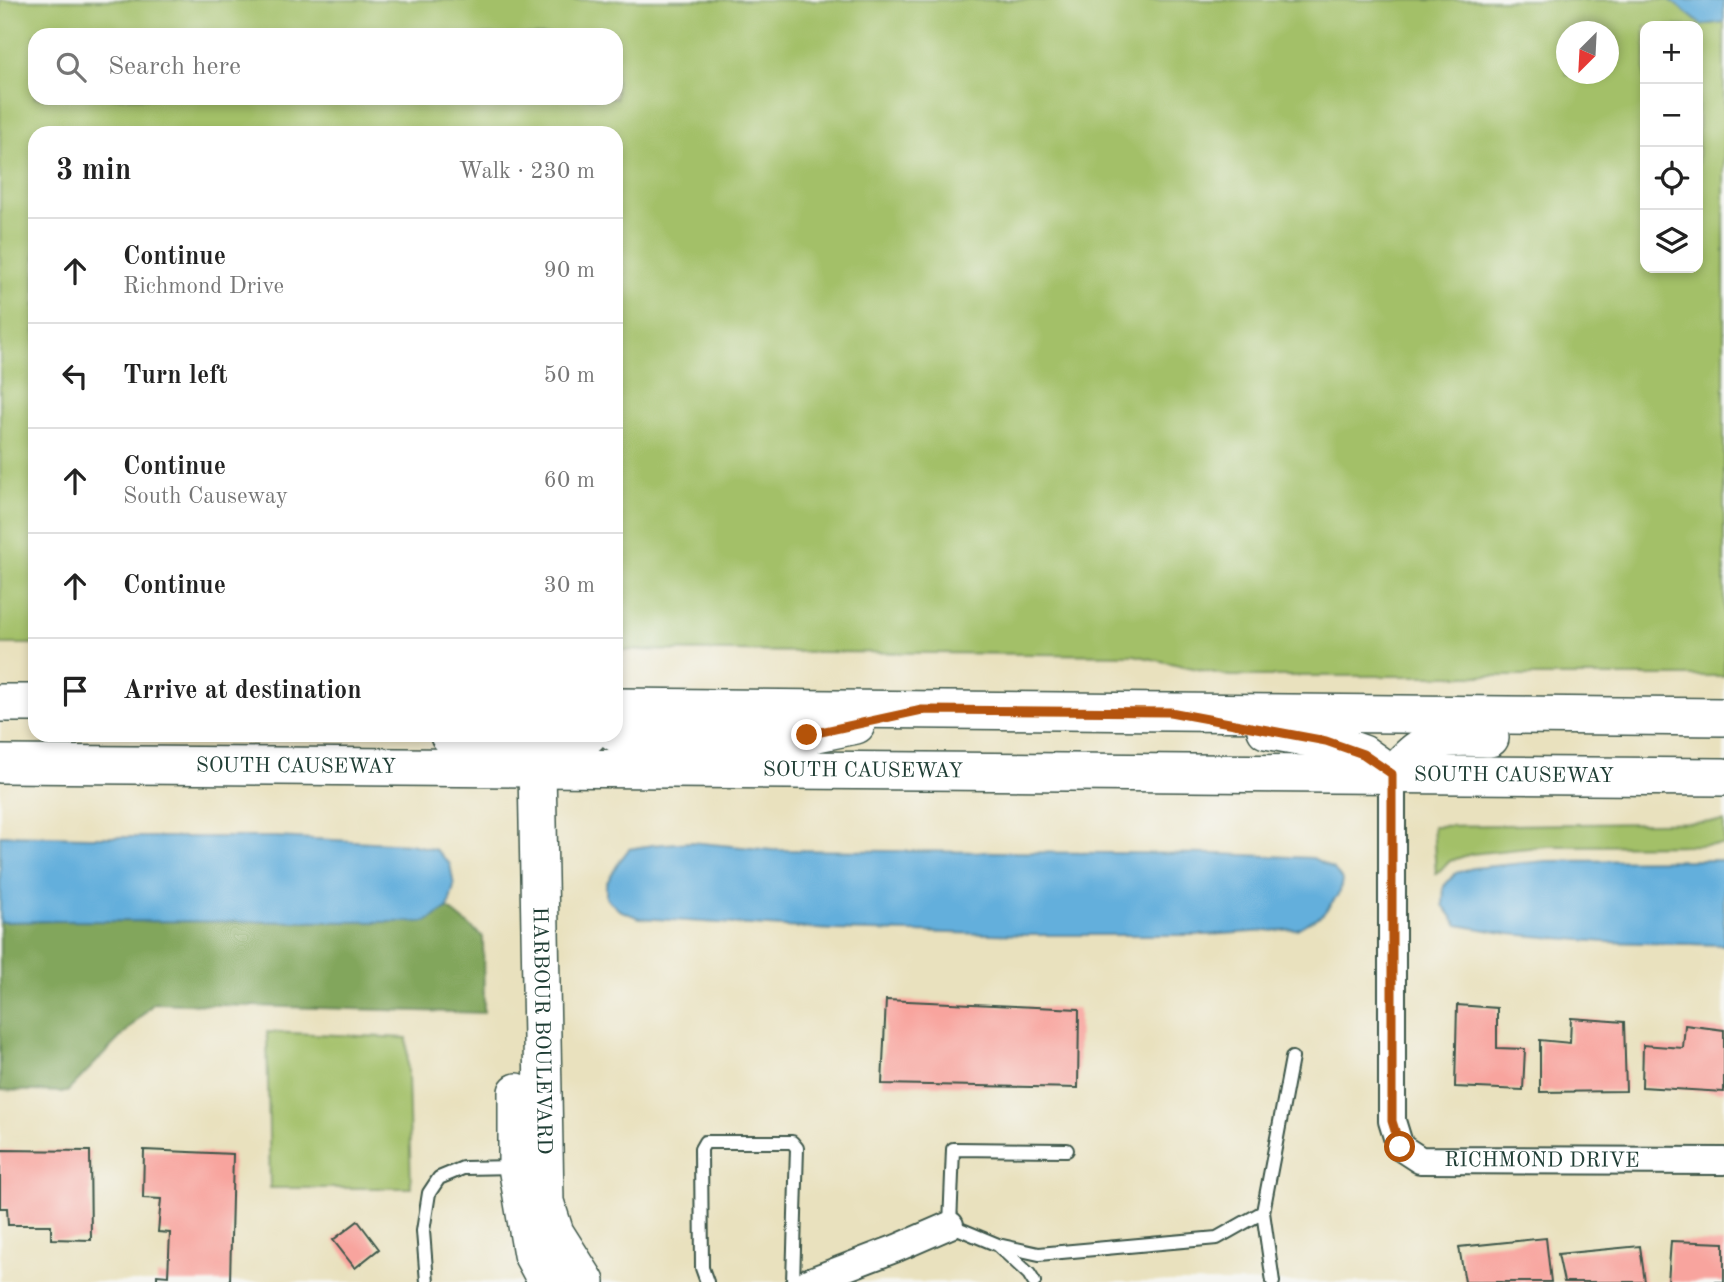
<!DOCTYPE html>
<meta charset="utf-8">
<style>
:root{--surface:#fff;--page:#f2f2f2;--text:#222;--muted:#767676;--line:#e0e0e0}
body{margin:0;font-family:"Old Standard TT",serif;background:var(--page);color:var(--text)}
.controls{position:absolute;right:21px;top:21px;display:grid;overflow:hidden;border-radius:14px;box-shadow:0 4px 10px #0003}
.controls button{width:63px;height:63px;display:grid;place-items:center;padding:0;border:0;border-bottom:2px solid var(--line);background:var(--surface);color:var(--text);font:35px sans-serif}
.compass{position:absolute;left:1556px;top:21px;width:63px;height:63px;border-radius:50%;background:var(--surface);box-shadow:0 4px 10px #0003;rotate:204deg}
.stop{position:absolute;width:21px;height:21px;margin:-16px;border:5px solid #b45309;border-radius:50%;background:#fff}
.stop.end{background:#b45309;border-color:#fff;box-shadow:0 2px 7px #0008}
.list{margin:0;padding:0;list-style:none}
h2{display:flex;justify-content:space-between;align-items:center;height:91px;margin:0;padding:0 28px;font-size:30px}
h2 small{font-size:23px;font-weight:400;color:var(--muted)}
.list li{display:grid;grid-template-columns:46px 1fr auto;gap:21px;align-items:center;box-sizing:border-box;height:105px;padding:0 28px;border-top:2px solid var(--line)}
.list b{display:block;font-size:26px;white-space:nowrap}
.list p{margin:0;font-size:23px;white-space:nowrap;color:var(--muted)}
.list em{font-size:23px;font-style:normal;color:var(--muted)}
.icon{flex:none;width:38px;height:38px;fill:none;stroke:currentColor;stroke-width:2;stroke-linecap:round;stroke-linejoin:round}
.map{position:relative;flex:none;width:1724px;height:1282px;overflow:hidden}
.search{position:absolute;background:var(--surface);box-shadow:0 4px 10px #0003;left:28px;top:28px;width:595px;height:77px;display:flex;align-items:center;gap:18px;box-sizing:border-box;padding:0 24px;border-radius:21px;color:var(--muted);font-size:26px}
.panel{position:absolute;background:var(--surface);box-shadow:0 4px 10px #0003;left:28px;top:126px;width:595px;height:616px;border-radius:21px}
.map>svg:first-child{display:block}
.green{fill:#a3c067;stroke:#617e4e;stroke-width:2;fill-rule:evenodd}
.forest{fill:#82a65c;stroke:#507248;stroke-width:2}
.water{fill:#63afdc;stroke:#417688;stroke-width:2}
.building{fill:#f8a49e}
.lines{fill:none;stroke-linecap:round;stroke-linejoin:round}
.lane-casing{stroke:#3d5649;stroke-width:16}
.street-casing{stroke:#3d5649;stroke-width:30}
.secondary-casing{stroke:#3d5649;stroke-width:40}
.lane{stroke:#fff;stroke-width:12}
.street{stroke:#fff;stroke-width:26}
.secondary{stroke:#fff;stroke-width:37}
.route{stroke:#b45309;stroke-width:9}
.labels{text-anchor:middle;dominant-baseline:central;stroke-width:5;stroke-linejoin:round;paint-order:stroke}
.street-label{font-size:21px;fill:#1f3d34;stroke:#f6f6f2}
</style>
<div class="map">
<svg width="1724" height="1282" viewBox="0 0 1724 1282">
<rect width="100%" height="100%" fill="#f6f6f2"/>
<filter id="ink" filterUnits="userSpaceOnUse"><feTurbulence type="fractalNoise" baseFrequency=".0143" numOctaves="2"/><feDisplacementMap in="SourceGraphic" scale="14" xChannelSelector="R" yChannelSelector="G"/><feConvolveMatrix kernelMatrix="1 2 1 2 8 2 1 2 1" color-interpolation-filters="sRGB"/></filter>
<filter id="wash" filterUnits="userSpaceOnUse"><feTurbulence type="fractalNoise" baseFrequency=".00686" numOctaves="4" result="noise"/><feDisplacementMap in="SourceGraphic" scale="28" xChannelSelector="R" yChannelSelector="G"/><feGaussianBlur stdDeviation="1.57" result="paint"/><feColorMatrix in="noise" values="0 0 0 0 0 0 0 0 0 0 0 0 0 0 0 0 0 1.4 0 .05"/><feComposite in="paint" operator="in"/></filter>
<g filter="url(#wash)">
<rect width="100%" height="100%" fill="#e9e1be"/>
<path class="green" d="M0,0h1670l32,25 22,-3v654h-495l-95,-21 -518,-5v-517h-581v511h-35zM1645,26h53v242h-53zM1566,32h42v42h-42zM35,35h581v63h-581z
M1724,822v23l-177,1 -76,8 -21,7 -14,13 -3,-48z
M267,1032l140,6 4,150h-141z"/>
<path class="forest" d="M448,908l35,29 1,76 -330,-10 -87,89 -67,-2v-168l55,-1 371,1z"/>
<path class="water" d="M1670,0h54v22l-22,3z
M0,835l88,2h188l134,7 26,6 14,14 4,22 -6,22 -22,14 -371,-1 -55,1z
M691,842l81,8 448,4 93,4 21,11 8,11 -2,12 -17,22 -26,15 -90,6h-178l-196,-5 -194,-12 -20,-8 -13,-12v-14l13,-22 10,-13 23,-4z
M1724,860v85l-119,-3 -95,-8 -52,-9 -15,-20 1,-19 12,-13 17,-5 73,-7z"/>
<g id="blocks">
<path class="building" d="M886,1000l193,9 -1,79 -196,-4z
M1457,1005l40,3v40l28,1 -2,41 -68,-3z
M1571,1018l53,4 2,69 -86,1v-52l30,3z
M1685,1025l39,5v62l-82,-5 1,-42 40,3z
M0,1150l90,1 1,89 -40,-1v-14h-43l-1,-17h-7z
M144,1150l89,4 -3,128h-73v-7l11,1 2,-43 -12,-1 3,-33 -18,-1z
M358,1221l21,28 -24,19 -22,-28z
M1546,1238l5,44h-86l-6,-35z
M1671,1241l53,2v39h-56z
M1640,1246l5,36h-81l-6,-28z"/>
</g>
</g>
<g filter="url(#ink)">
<use href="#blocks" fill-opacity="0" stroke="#3d5649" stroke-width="2"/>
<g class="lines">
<g class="lane-casing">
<path id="lane" d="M1067,1150l-114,-1 -3,76 48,20 41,9 178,-16 46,-26 29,-154
M1263,1212l10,70
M998,1245l31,29 5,8
M427,1282l-4,-51 6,-38 10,-15 24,-10 52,-1
M707,1282l-5,-14 -1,-119 4,-7h87l5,6 -4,134"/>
</g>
<g class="street-casing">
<g id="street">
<path id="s1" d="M1392,774v347l8,26 20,13 304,1"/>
<path d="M808,1282l89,-34 53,-23"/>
</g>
</g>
<g class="secondary-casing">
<g id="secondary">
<path d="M0,703h35"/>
<path d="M616,707l1108,10"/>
<path d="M1266,730l60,11 37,13 28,20"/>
<path d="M616,733l191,2 49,-10"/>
<path id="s2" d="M449,735l79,27 9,6 8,434 10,31 31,49"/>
<path id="s3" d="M0,764l1724,13"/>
<path d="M523,765l38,-20 27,-10"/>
<path d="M1392,774c8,-7 15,-16 24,-23 21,-17 48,-14 74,-13"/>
<path d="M517,1092v75l15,87 15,28"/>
</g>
</g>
<use href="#lane" class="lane"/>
<use href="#street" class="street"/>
<use href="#secondary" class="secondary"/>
</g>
</g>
<g class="lines" filter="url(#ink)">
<path class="route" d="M807,735l115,-25 248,2 156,29 37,13 29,20v347l8,26"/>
</g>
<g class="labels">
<g class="street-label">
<text stroke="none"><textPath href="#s3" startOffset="296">SOUTH CAUSEWAY</textPath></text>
<text stroke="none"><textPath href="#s3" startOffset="863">SOUTH CAUSEWAY</textPath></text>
<text stroke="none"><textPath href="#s3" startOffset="1514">SOUTH CAUSEWAY</textPath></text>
<text stroke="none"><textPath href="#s2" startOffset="357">HARBOUR BOULEVARD</textPath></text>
<text stroke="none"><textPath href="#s1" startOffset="520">RICHMOND DRIVE</textPath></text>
</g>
</g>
</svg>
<div class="controls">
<button>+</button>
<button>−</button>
<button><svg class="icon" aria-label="locate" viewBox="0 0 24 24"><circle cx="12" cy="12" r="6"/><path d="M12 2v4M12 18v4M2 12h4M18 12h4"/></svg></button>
<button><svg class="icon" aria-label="layers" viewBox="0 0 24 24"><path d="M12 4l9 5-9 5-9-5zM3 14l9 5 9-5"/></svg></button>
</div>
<svg class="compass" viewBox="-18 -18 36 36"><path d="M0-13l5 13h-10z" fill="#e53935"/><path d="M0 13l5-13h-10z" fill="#767676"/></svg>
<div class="stop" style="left:1400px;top:1147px"></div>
<div class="stop end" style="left:807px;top:735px"></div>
<div class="search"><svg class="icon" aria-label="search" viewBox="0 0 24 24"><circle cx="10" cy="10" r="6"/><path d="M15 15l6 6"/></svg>Search here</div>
<section class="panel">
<h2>3 min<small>Walk · 230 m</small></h2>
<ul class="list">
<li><svg class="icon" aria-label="ahead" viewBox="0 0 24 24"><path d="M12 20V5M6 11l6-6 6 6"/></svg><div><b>Continue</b><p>Richmond Drive</p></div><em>90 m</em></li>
<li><svg class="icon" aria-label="left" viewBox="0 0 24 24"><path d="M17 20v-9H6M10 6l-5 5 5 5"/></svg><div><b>Turn left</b></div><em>50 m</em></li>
<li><svg class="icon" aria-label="ahead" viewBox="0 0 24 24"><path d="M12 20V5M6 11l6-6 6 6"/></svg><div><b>Continue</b><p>South Causeway</p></div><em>60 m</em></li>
<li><svg class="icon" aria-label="ahead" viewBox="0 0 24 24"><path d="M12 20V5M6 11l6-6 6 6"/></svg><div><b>Continue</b></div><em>30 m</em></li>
<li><svg class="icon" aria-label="arrive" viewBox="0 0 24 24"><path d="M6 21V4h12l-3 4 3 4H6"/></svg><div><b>Arrive at destination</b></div></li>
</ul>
</section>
</div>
